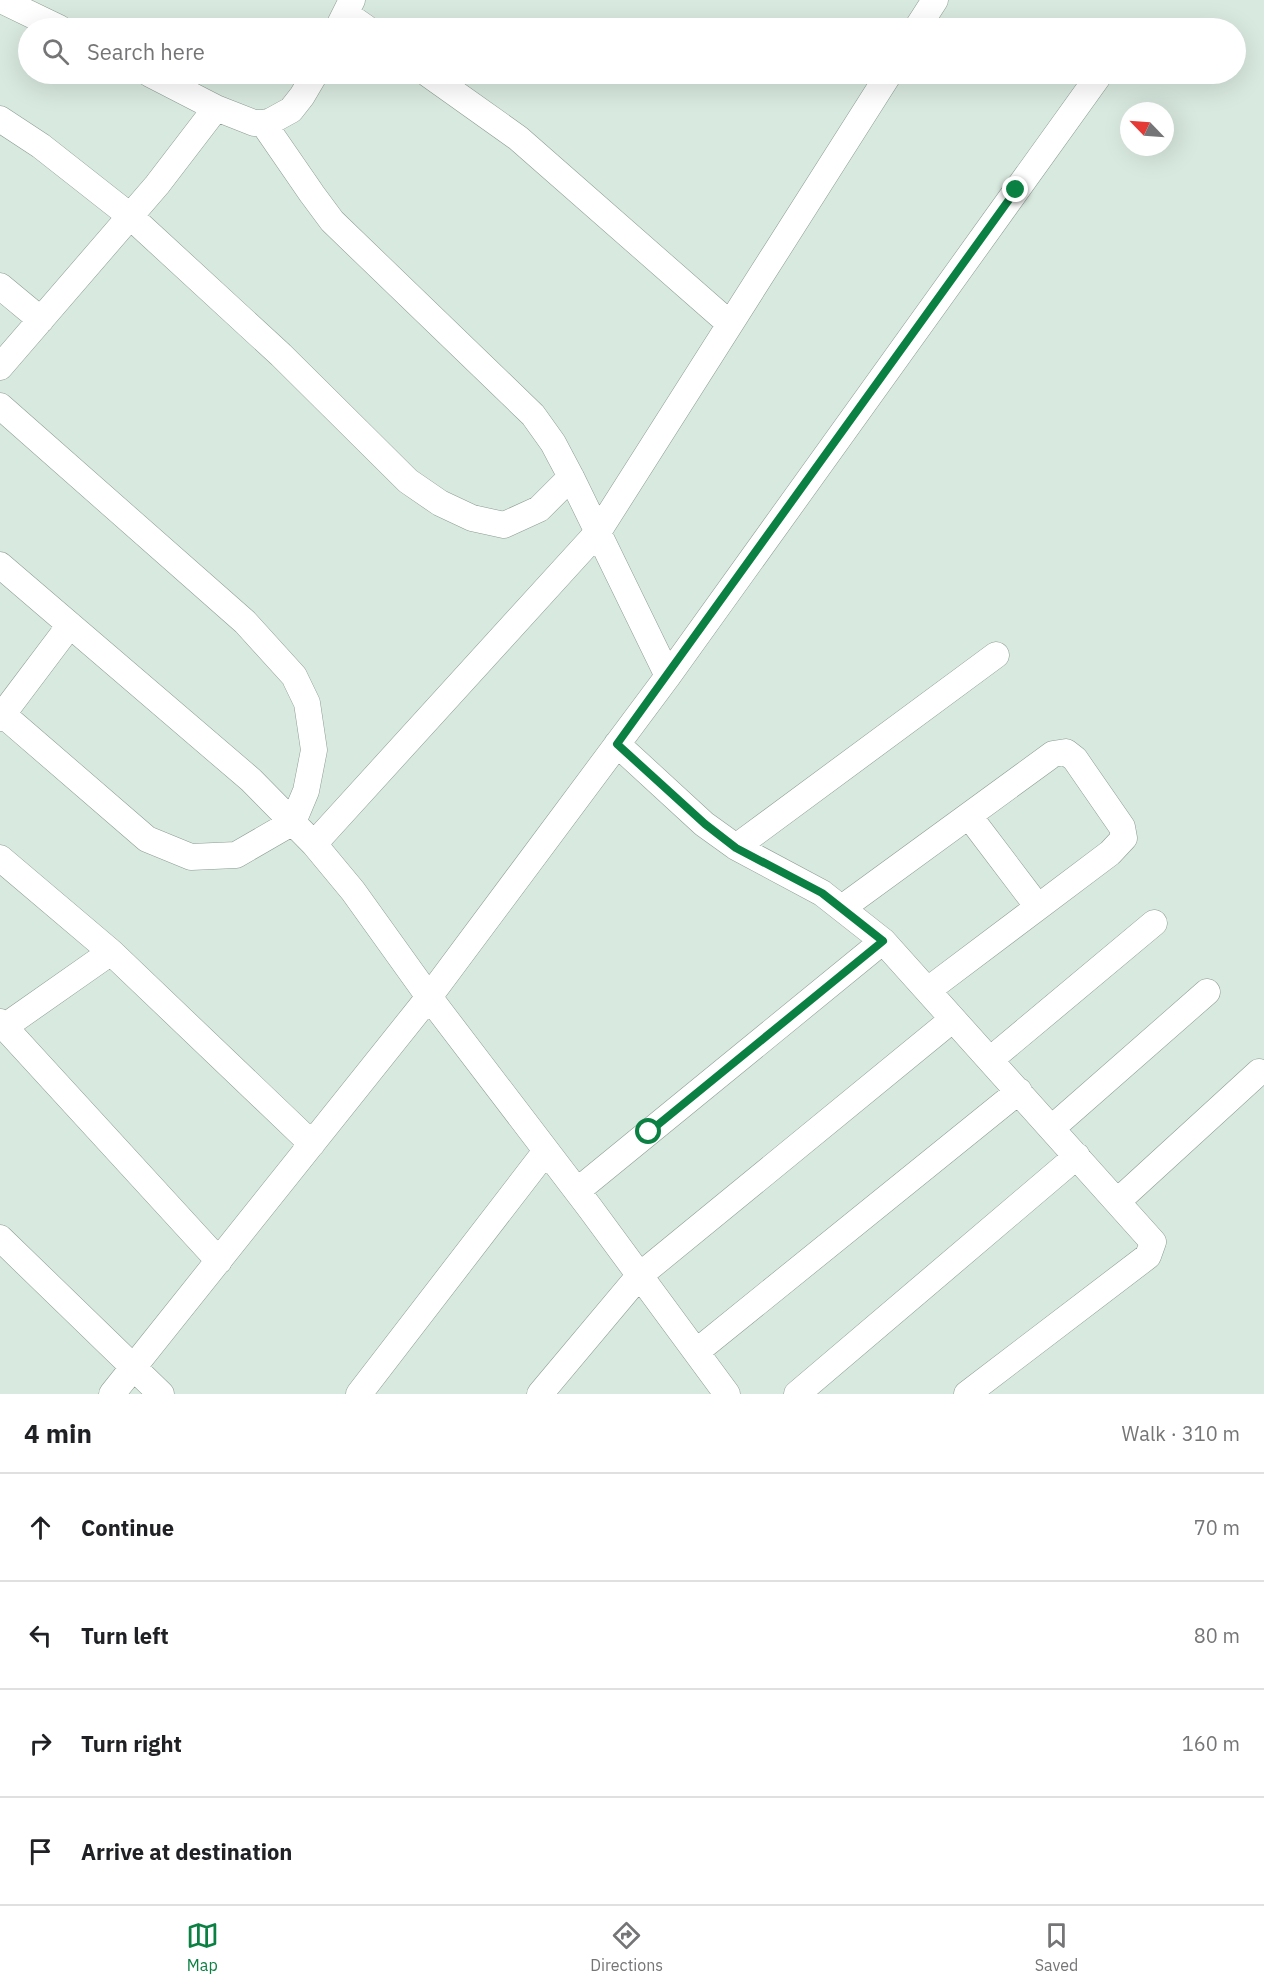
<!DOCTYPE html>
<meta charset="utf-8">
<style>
:root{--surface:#fff;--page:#f2f2f2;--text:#202124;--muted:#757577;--line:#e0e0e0;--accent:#0b8043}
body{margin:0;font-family:"IBM Plex Sans",sans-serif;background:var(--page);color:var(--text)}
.compass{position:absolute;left:1120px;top:102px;width:54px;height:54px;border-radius:50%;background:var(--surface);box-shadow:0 6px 24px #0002;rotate:295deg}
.stop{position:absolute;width:18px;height:18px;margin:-14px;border:4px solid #0b8043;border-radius:50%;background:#fff}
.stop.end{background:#0b8043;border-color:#fff;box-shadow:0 2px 6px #0008}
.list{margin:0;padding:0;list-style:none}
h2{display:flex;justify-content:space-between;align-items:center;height:78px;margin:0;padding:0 24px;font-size:26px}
h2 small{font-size:20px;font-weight:400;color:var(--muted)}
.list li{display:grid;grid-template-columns:39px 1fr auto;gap:18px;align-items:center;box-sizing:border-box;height:108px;padding:0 24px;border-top:2px solid var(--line)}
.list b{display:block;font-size:22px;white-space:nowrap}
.list em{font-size:20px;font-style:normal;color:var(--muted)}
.icon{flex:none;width:33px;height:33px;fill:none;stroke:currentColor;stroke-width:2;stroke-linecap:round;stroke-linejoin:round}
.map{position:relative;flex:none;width:1264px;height:1394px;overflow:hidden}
.search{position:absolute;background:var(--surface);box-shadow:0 6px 24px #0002;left:18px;right:18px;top:18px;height:66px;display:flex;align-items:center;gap:15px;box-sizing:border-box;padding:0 21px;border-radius:33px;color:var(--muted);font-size:22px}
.sheet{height:510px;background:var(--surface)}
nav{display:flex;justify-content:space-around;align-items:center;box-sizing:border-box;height:84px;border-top:2px solid var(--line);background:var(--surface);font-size:16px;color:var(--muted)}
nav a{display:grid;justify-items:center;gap:3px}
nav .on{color:var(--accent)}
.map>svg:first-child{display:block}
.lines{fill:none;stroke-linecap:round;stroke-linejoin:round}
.minor-casing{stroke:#8c9c93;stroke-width:27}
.minor{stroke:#fff;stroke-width:26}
.route{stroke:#0b8043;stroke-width:8}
</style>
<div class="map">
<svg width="1264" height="1394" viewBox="0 0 1264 1394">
<rect width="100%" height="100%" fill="#d8e9df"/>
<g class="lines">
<g class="minor-casing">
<path id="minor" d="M1,0l58,28
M346,14l20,14
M338,28l14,-28
M917,28l18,-28
M150,74l66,34 38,15h9l8,-2 20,-11 11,-14 13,-22
M428,74l90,64 212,186
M0,119l41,27 89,70 151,139 127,126 32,22 32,15 32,7 35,-16 32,-32
M263,123l49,71 20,27 201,194 20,28 18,34 97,199
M0,286l41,34
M0,367l157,-182 59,-77
M0,406l245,216 49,54 13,27 7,47 -8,41 -13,31 -57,33 -45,2 -44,-18 -147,-127
M0,565l251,215 63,64 39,47 76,106 161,211 137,186
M0,718l70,-93
M617,744l87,80 32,23 86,46 61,48 270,301 -5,14 -181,138
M969,816l69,91
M314,844l284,-312 291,-458
M736,847l260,-192
M0,858l111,94 201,192
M842,908l211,-154 13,-2 9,7 47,68 2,11 -14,15 -182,137
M0,1022l219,239
M4,1027l107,-75
M990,1060l164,-137
M1052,1128l155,-136
M577,1191l306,-250
M1118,1201l141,-129
M0,1238l161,156
M696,1352l323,-261
M112,1394l317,-397 239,-321 432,-602
M359,1394l187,-243
M540,1394l99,-118 314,-257
M797,1394l280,-238"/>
</g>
<use href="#minor" class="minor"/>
</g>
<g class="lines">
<path class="route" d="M649,1132l234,-191 -61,-48 -86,-45 -31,-24 -88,-80 399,-554"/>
</g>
</svg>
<svg class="compass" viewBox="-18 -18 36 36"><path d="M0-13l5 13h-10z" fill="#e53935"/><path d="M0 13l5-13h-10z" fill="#757577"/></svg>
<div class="stop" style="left:649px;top:1132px"></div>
<div class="stop end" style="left:1016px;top:190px"></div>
<div class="search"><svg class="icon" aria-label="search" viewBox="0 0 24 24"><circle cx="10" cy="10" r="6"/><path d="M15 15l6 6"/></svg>Search here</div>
</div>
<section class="sheet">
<h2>4 min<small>Walk · 310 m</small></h2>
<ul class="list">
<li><svg class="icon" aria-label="ahead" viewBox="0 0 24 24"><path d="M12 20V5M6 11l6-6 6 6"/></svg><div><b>Continue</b></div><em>70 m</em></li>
<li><svg class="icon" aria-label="left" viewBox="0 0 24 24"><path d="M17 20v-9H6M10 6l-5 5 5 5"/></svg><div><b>Turn left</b></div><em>80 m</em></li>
<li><svg class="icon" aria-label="right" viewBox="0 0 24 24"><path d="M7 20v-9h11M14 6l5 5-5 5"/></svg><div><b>Turn right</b></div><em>160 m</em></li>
<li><svg class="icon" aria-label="arrive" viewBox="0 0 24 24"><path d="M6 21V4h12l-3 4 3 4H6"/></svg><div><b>Arrive at destination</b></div></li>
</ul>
</section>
<nav>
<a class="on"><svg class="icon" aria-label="map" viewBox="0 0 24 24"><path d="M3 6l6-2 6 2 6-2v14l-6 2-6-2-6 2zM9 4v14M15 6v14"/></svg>Map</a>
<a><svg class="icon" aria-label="directions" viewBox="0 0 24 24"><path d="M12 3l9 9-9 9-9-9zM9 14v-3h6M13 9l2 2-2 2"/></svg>Directions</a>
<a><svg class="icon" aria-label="saved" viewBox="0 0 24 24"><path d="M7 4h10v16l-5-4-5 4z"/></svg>Saved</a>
</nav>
